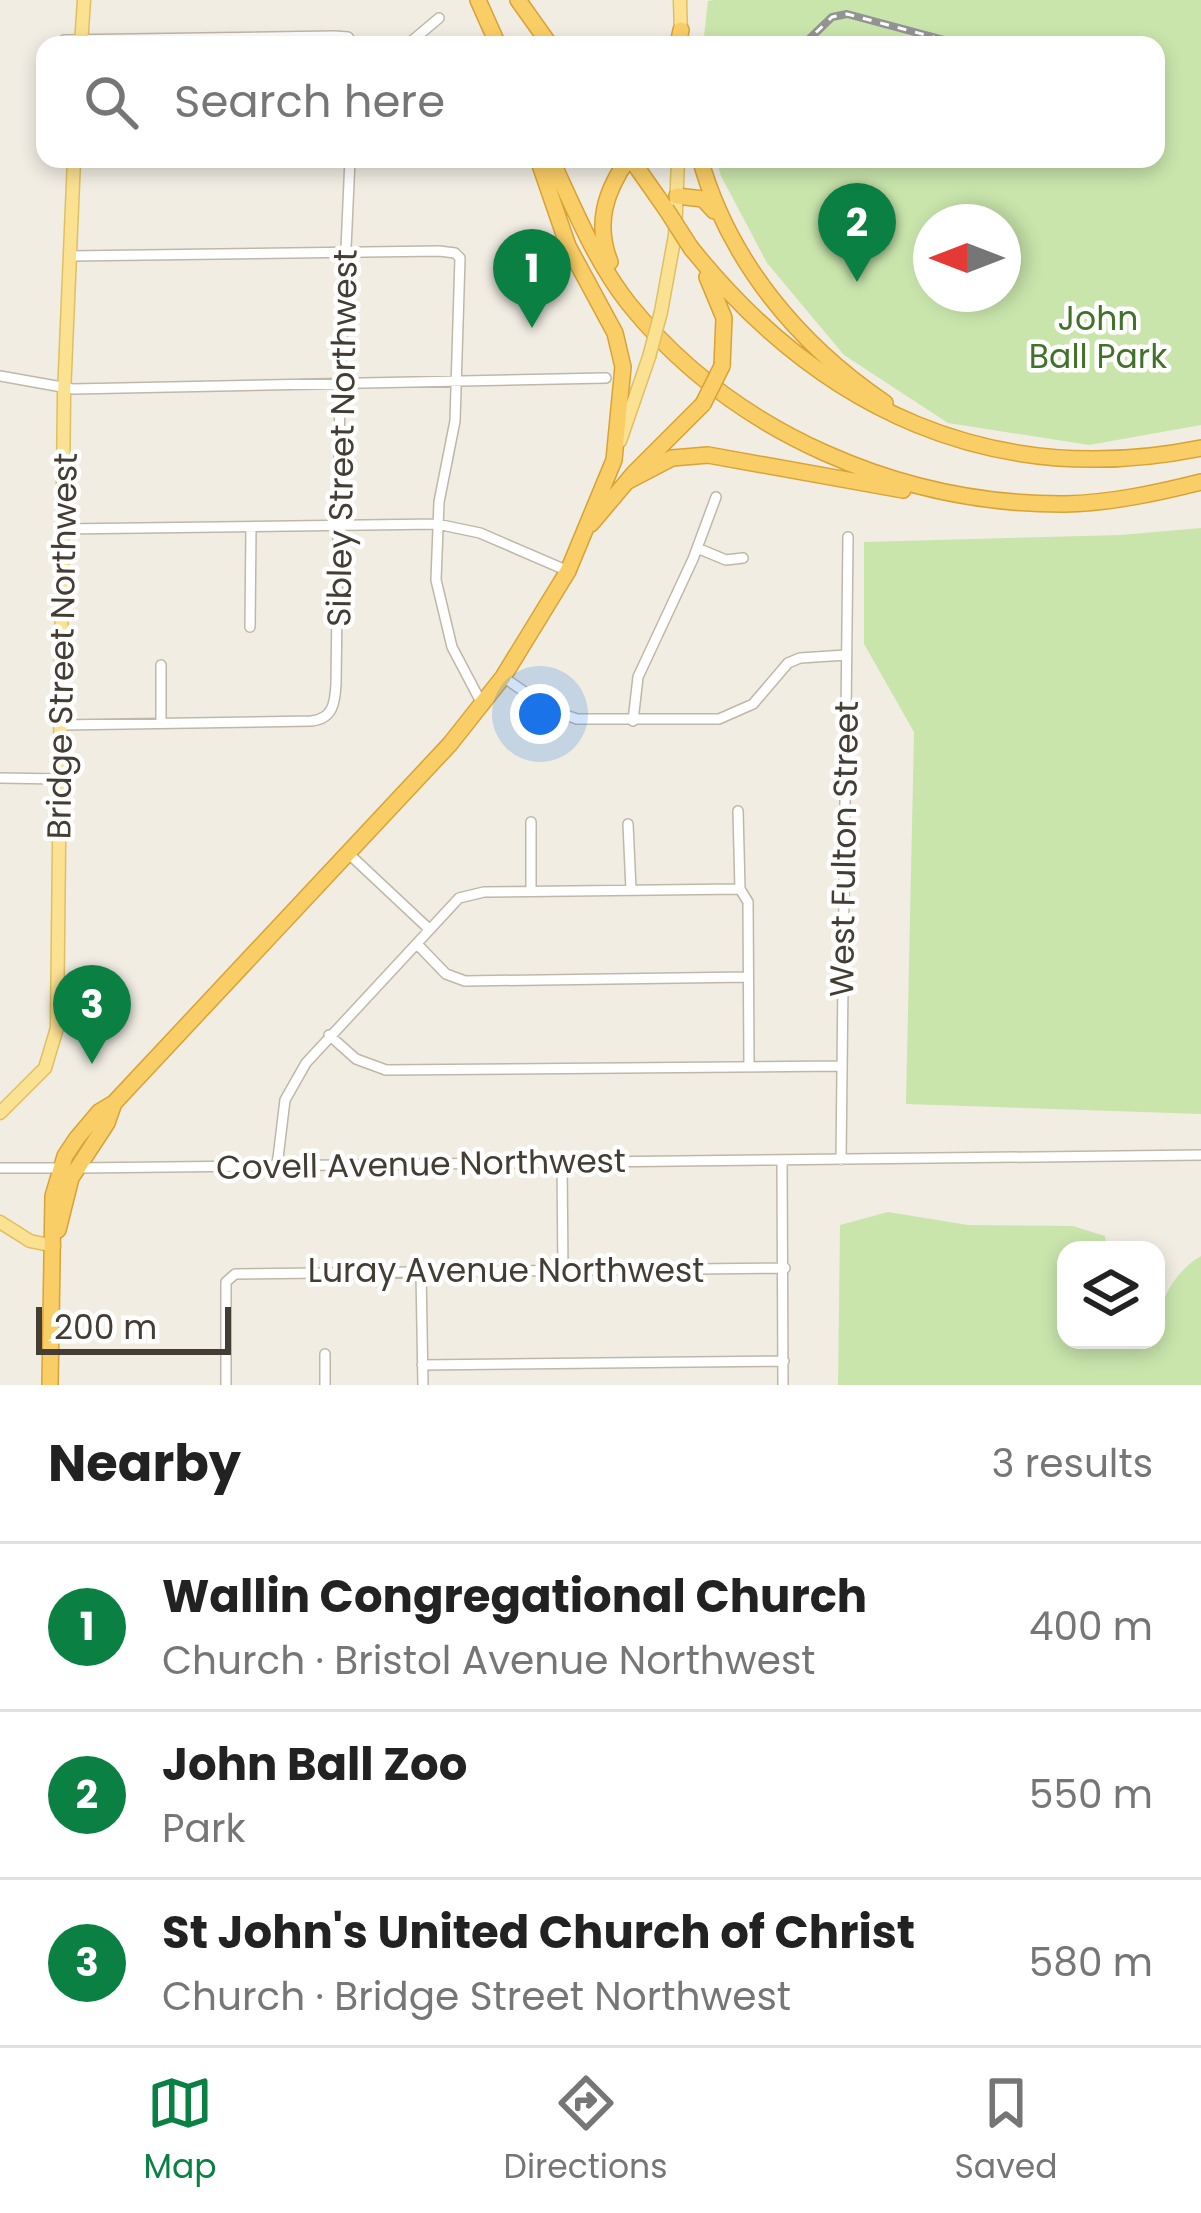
<!DOCTYPE html>
<meta charset="utf-8">
<style>
:root{--surface:#fff;--page:#f2f2f2;--text:#222;--muted:#767676;--line:#e0e0e0;--accent:#0b8043}
body{margin:0;font-family:Poppins,sans-serif;background:var(--page);color:var(--text)}
.controls{position:absolute;right:36px;bottom:36px;display:grid;overflow:hidden;border-radius:24px;box-shadow:0 6px 18px #0003}
.controls button{width:108px;height:108px;display:grid;place-items:center;padding:0;border:0;border-bottom:3px solid var(--line);background:var(--surface);color:var(--text);font:60px sans-serif}
.compass{position:absolute;left:913px;top:204px;width:108px;height:108px;border-radius:50%;background:var(--surface);box-shadow:0 6px 18px #0003;rotate:270deg}
.scale{position:absolute;left:36px;bottom:30px;width:195px;box-sizing:border-box;padding-left:12px;border:6px solid #433d34;border-top:0;font-size:33px;line-height:42px;white-space:nowrap;color:#433d34;-webkit-text-stroke:9px #fff;paint-order:stroke}
.you{position:absolute;left:540px;top:714px;width:42px;height:42px;margin:-30px;border:9px solid #fff;border-radius:50%;background:#1a73e8;box-shadow:0 0 0 18px #1a73e833}
.badge{display:grid;place-items:center;width:78px;height:78px;border-radius:50%;background:var(--accent);color:#fff;font-size:39px;font-weight:700}
.pin{position:absolute;translate:-50% -99px;filter:drop-shadow(0 3px 6px #0008)}
.pin::after{content:'';position:absolute;top:63px;width:42px;height:36px;background:inherit;clip-path:polygon(0 0,100% 0,50% 100%)}
.list{margin:0;padding:0;list-style:none}
h2{display:flex;justify-content:space-between;align-items:center;height:156px;margin:0;padding:0 48px;font-size:51px}
h2 small{font-size:39px;font-weight:400;color:var(--muted)}
.list li{display:grid;grid-template-columns:78px 1fr auto;gap:36px;align-items:center;box-sizing:border-box;height:168px;padding:0 48px;border-top:3px solid var(--line)}
.list b{display:block;font-size:45px;white-space:nowrap}
.list p{margin:0;font-size:39px;white-space:nowrap;color:var(--muted)}
.list em{font-size:39px;font-style:normal;color:var(--muted)}
.icon{flex:none;width:66px;height:66px;fill:none;stroke:currentColor;stroke-width:2;stroke-linecap:round;stroke-linejoin:round}
.map{position:relative;flex:none;width:1201px;height:1385px;overflow:hidden}
.search{position:absolute;background:var(--surface);box-shadow:0 6px 18px #0003;left:36px;right:36px;top:36px;height:132px;display:flex;align-items:center;gap:30px;box-sizing:border-box;padding:0 42px;border-radius:24px;color:var(--muted);font-size:45px}
.sheet{height:660px;background:var(--surface)}
nav{display:flex;justify-content:space-around;align-items:center;box-sizing:border-box;height:168px;border-top:3px solid var(--line);background:var(--surface);font-size:33px;color:var(--muted)}
nav a{display:grid;justify-items:center;gap:6px}
nav .on{color:var(--accent)}
.map>svg:first-child{display:block}
.green{fill:#c9e5ac;fill-rule:evenodd}
.lines{fill:none;stroke-linecap:round;stroke-linejoin:round}
.minor-casing{stroke:#bfb8a9;stroke-width:12}
.major-casing{stroke:#e0bf63;stroke-width:15}
.highway-casing{stroke:#d8a336;stroke-width:18}
.minor{stroke:#fff;stroke-width:9}
.major{stroke:#fbe192;stroke-width:12}
.highway{stroke:#face66;stroke-width:15}
.rail-casing{stroke:#939393;stroke-width:8}
.rail{stroke:#fff;stroke-width:3;stroke-dasharray:9;stroke-linecap:butt}
.major-bridge-casing{stroke:#e0bf63;stroke-width:15;stroke-linecap:butt}
.highway-bridge-casing{stroke:#d8a336;stroke-width:18;stroke-linecap:butt}
.major-bridge{stroke:#fbe192;stroke-width:12}
.highway-bridge{stroke:#face66;stroke-width:15}
.labels{text-anchor:middle;dominant-baseline:central;stroke-width:9;stroke-linejoin:round;paint-order:stroke}
.park-label{font-size:33px;fill:#427229;stroke:#fff}
.street-label{font-size:33px;fill:#433d34;stroke:#fff}
</style>
<div class="map">
<svg width="1201" height="1385" viewBox="0 0 1201 1385">
<rect width="100%" height="100%" fill="#f1ede3"/>
<path class="green" d="M714,0h487v425l-112,20 -141,-22 -104,-68 -77,-92 -46,-87 -5,-17h440v-114h-453l5,-44zM1003,222v72h-72v-72z
M1201,528v586l-295,-10 8,-372 -50,-88v-102l256,-7z
M888,1212l80,13 105,1 32,10 2,14h-41v90h90c0,-34 16,-67 45,-84v129h-363l2,-160z"/>
<g class="lines">
<g class="minor-casing">
<path id="minor" d="M64,40l270,-4 14,1 6,8
M407,45l32,-27
M70,256l369,-5 16,2 5,5 -5,163 -16,81 -3,78 16,67 30,57
M0,376l73,13 533,-11
M63,529l374,-5 43,9 88,38
M697,548l29,12 17,-2
M250,627l1,-100
M161,665v58
M503,677l48,33 26,9h142l34,-15 35,-41 12,-5 46,-3
M633,721l5,-44 55,-118 23,-62
M61,725l250,-4c22,-2 24,-18 25,-37l4,-300 10,-225
M0,778l60,1
M738,811l2,78 8,13 1,164
M628,824l3,66
M349,854l80,75
M531,891v-69
M417,944l29,30 19,7 282,-4
M329,1035l27,24 30,11 456,-4
M782,1160l1,225
M841,1160l7,-623
M562,1162l1,109
M277,1166l8,-66 21,-37 153,-165 25,-6 256,-3
M0,1168h62
M79,1168l1122,-13
M421,1272l2,113
M422,1365l362,-4
M226,1385v-103l9,-8 550,-6
M325,1385v-31"/>
</g>
<g class="major-casing">
<path id="major" d="M680,0l1,35
M81,45l3,-45
M661,312l14,-77 3,-76
M620,441l29,-84
M0,1113l45,-45 12,-40 7,-633 10,-236
M0,1222l30,19 24,5"/>
</g>
<g class="highway-casing">
<path id="highway" d="M478,0l20,45
M518,0l32,45
M678,45l3,-15
M551,159c23,49 44,102 78,145 104,129 272,201 436,200 46,-1 92,-11 136,-22
M631,159l35,50
M700,159c29,102 98,185 185,244
M677,196l26,3 11,12
M691,248c130,162 302,242 510,200
M610,262c-15,-38 -5,-70 18,-103
M707,277l17,41 -2,48
M628,481l44,-23 36,-3 195,35
M591,524l43,-51 69,-69
M58,1230l13,-52 36,-55 7,-20
M50,1385l3,-189 12,-40 12,-18 22,-26 15,-9 336,-359 53,-67 65,-106 46,-111 9,-93 -8,-34 -47,-87 -30,-87"/>
</g>
<use href="#minor" class="minor"/>
<use href="#major" class="major"/>
<use href="#highway" class="highway"/>
<g class="rail-casing">
<path id="rail" d="M803,45l29,-28 15,-3 116,31"/>
</g>
<use href="#rail" class="rail"/>
<g class="major-bridge-casing">
<path id="major-bridge" d="M649,357l12,-45"/>
</g>
<g class="highway-bridge-casing">
<path id="highway-bridge" d="M666,209l25,39
M703,404l19,-38"/>
</g>
<use href="#major-bridge" class="major-bridge"/>
<use href="#highway-bridge" class="highway-bridge"/>
</g>
<g class="labels">
<g class="park-label">
<text x="1098" y="318">John<tspan x="1098" dy="38">Ball Park</tspan></text>
</g>
<g class="street-label">
<text transform="translate(342 438) rotate(-89)">Sibley Street Northwest</text>
<text transform="translate(62 646) rotate(-89)">Bridge Street Northwest</text>
<text transform="translate(844 849) rotate(-89)">West Fulton Street</text>
<text transform="translate(421 1164) rotate(-1)">Covell Avenue Northwest</text>
<text x="506" y="1270">Luray Avenue Northwest</text>
</g>
</g>
</svg>
<div class="controls">
<button><svg class="icon" aria-label="layers" viewBox="0 0 24 24"><path d="M12 4l9 5-9 5-9-5zM3 14l9 5 9-5"/></svg></button>
</div>
<svg class="compass" viewBox="-18 -18 36 36"><path d="M0-13l5 13h-10z" fill="#e53935"/><path d="M0 13l5-13h-10z" fill="#767676"/></svg>
<div class="scale">200 m</div>
<div class="you"></div>
<div class="pin badge" style="left:532px;top:328px">1</div>
<div class="pin badge" style="left:857px;top:282px">2</div>
<div class="pin badge" style="left:92px;top:1064px">3</div>
<div class="search"><svg class="icon" aria-label="search" viewBox="0 0 24 24"><circle cx="10" cy="10" r="6"/><path d="M15 15l6 6"/></svg>Search here</div>
</div>
<section class="sheet">
<h2>Nearby<small>3 results</small></h2>
<ul class="list">
<li><span class="badge">1</span><div><b>Wallin Congregational Church</b><p>Church · Bristol Avenue Northwest</p></div><em>400 m</em></li>
<li><span class="badge">2</span><div><b>John Ball Zoo</b><p>Park</p></div><em>550 m</em></li>
<li><span class="badge">3</span><div><b>St John's United Church of Christ</b><p>Church · Bridge Street Northwest</p></div><em>580 m</em></li>
</ul>
</section>
<nav>
<a class="on"><svg class="icon" aria-label="map" viewBox="0 0 24 24"><path d="M3 6l6-2 6 2 6-2v14l-6 2-6-2-6 2zM9 4v14M15 6v14"/></svg>Map</a>
<a><svg class="icon" aria-label="directions" viewBox="0 0 24 24"><path d="M12 3l9 9-9 9-9-9zM9 14v-3h6M13 9l2 2-2 2"/></svg>Directions</a>
<a><svg class="icon" aria-label="saved" viewBox="0 0 24 24"><path d="M7 4h10v16l-5-4-5 4z"/></svg>Saved</a>
</nav>
